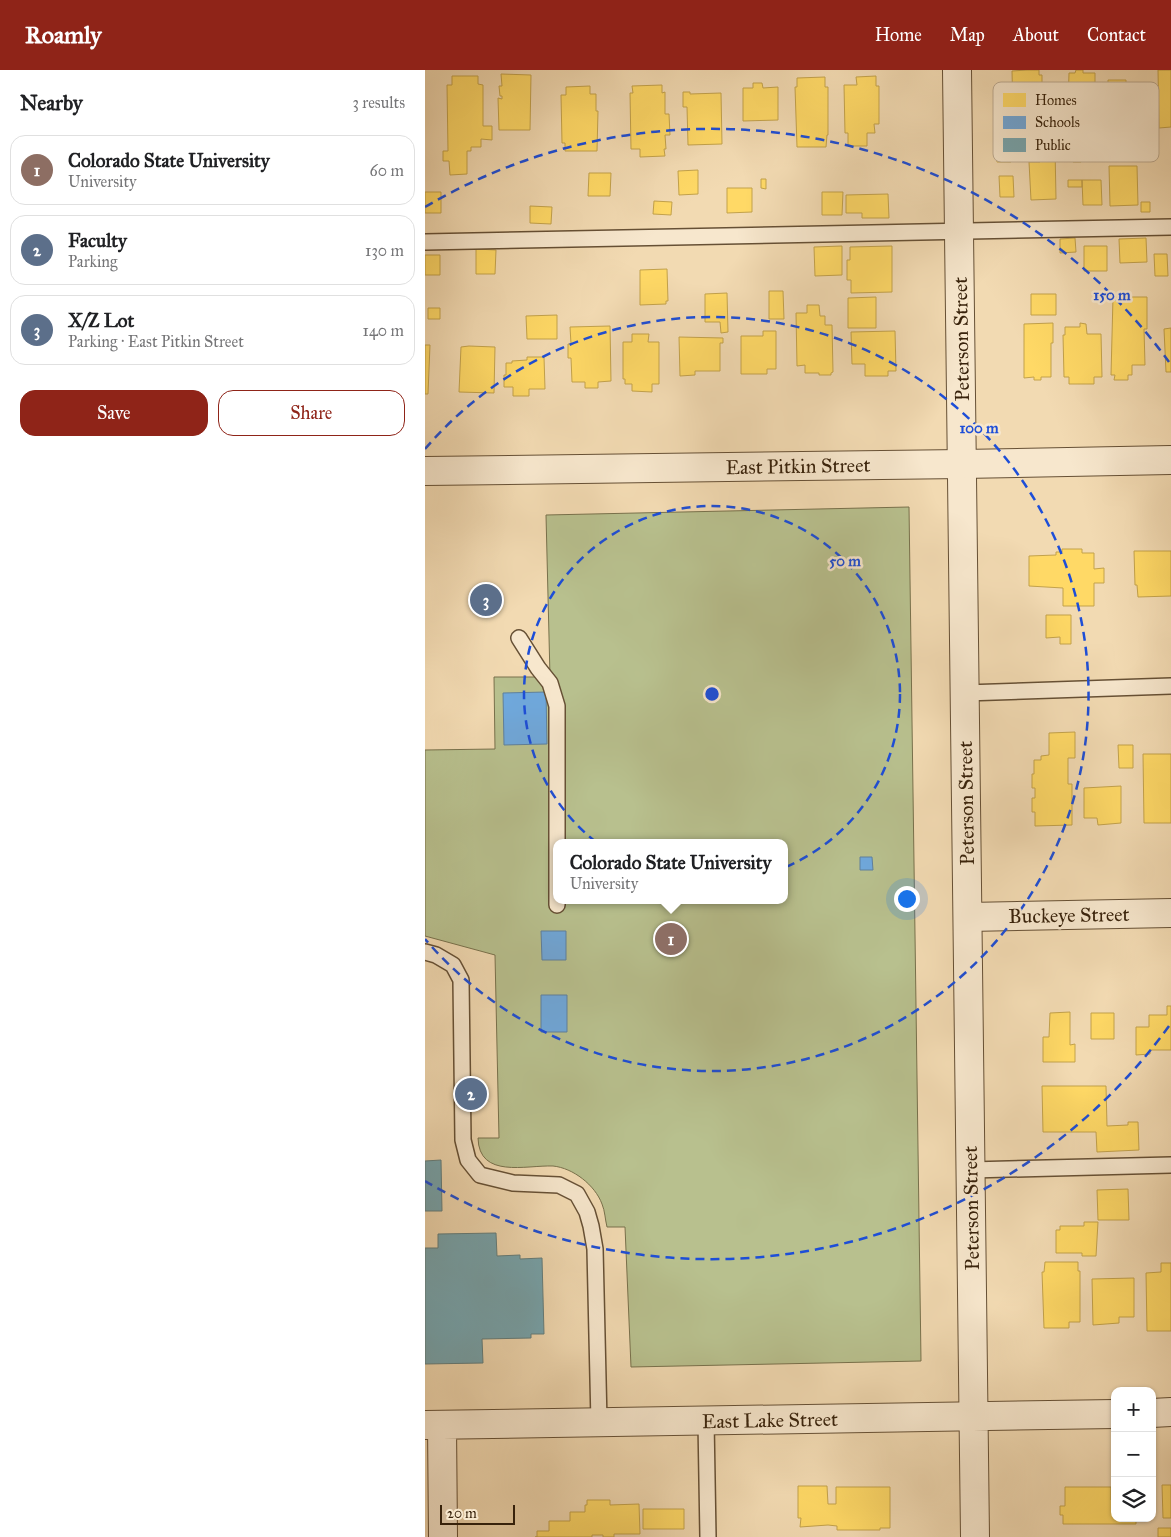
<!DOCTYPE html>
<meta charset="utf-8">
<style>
:root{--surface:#fff;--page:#f2f2f2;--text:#202124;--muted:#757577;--line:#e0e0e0;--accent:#8f2418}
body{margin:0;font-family:"IM FELL Great Primer",serif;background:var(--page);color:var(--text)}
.controls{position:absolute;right:15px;bottom:15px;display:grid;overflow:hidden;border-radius:10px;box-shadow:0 1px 4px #0004}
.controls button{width:45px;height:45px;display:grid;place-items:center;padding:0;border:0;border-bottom:1px solid var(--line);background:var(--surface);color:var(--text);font:25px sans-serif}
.scale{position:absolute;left:15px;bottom:12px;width:75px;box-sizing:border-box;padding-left:5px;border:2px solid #38220b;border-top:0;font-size:14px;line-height:18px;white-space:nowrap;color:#38220b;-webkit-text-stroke:4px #f7e7cd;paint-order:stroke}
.you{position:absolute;left:481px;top:828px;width:18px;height:18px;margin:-12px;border:4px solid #fff;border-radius:50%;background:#1a73e8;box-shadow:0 0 0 8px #1a73e833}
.badge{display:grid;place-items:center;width:32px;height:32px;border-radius:50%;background:var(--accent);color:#fff;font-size:16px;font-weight:700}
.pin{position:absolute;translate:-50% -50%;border:2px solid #fff;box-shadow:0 1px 5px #0006}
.popup{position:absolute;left:128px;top:769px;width:235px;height:65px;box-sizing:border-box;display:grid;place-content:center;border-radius:10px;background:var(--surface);filter:drop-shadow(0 1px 4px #0005);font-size:16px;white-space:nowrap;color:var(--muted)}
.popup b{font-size:19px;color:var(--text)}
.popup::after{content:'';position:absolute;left:50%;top:100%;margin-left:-10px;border:10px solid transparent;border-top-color:var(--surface)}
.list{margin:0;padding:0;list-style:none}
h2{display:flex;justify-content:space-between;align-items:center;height:65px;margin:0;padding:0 20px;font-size:21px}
h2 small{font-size:16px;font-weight:400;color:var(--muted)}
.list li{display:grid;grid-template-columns:32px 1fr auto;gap:15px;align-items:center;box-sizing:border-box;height:70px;margin:0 10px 10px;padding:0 10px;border:1px solid var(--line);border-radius:15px}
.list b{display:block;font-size:19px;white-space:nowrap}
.list p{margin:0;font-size:16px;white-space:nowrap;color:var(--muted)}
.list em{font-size:16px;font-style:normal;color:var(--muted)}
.actions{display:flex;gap:10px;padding:15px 20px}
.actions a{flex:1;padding:11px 0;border:1px solid var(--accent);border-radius:15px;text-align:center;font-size:18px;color:var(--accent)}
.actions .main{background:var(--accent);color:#fff}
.icon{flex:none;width:28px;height:28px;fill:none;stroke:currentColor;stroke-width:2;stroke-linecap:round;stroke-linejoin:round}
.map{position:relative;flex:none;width:746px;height:1467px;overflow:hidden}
header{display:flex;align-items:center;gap:30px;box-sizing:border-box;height:70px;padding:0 25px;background:var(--accent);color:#fff}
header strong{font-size:24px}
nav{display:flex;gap:28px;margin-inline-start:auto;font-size:18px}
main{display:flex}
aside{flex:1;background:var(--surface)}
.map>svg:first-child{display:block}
.green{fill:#b8c08e;stroke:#78714c;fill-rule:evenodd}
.homes{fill:#ffd966;stroke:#c3a24b}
.schools{fill:#6fa8dc;stroke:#5e809d}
.public{fill:#76a5af;stroke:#637e7e}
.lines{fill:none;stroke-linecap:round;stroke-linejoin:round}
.service-casing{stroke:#665035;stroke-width:18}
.minor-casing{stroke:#665035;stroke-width:30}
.tertiary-casing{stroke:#665035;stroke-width:30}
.service{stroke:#f7e7cd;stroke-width:15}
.minor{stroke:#f7e7cd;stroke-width:28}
.tertiary{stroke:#f7e7cd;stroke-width:28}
.ring{fill:none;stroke:#1d4ed8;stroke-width:2.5;stroke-dasharray:9 6}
.labels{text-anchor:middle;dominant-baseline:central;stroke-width:5;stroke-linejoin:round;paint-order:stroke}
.street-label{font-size:20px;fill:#38220b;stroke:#f7e7cd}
.key{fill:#f7e7cd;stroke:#beac93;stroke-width:1}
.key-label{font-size:14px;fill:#38220b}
.centre{fill:#1d4ed8;stroke:#f7e7cd;stroke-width:2.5}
.ring-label{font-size:15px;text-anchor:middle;font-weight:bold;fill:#1d4ed8;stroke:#f7e7cd;stroke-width:5;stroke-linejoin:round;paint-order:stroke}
</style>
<header>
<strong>Roamly</strong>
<nav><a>Home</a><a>Map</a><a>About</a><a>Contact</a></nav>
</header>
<main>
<aside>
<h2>Nearby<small>3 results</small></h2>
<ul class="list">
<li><span class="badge" style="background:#8d6e63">1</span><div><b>Colorado State University</b><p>University</p></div><em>60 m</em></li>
<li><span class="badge" style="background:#5c6f8a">2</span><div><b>Faculty</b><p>Parking</p></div><em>130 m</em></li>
<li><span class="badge" style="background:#5c6f8a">3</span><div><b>X/Z Lot</b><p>Parking · East Pitkin Street</p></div><em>140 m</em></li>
</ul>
<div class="actions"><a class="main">Save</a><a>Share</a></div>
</aside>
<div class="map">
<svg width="746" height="1467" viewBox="0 0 746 1467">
<rect width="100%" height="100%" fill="#f2dab2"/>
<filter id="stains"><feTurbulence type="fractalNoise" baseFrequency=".004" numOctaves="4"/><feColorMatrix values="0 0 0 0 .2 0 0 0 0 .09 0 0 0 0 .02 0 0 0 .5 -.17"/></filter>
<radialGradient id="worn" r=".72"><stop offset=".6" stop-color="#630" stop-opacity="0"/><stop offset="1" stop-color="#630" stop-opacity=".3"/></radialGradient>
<path class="green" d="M484,437l12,854 -290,6 -6,-140h-18c-2,-8 -2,-16 -5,-23 -7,-19 -29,-36 -49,-38 -27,-1 -74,13 -75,-28h21l-4,-183 -70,-19v-186l70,-1 -1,-72h56l-4,-162zM132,773h228v57h-228z"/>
<path class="homes" d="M602,0h12v5h3v22l11,-1v40h-6v7h-20v-29h-14l-1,-43z
M651,0h7v3h12v34h-21v-2h-6l1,-32h6z
M733,0h13v57l-12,1z
M76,4l30,1 -1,55h-31l-1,-32 4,1v-3h-2l-1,-10h3z
M27,6h26v8l5,1v41h9v14l-11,-1v8h-10v4h-4v23l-17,1 -1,-14h-6v-10h5l-1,-66h5z
M451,6v10h3v38h-5l1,9h-8v13h-19v-13h-3l-1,-48h13l-1,-8z
M400,7v10h3v48h-1l-1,12h-29l-2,-60h2v-9z
M683,10h18v8h2v17h12v5h6v14l-6,1v3h-32z
M328,13h9l1,5 15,-1v33l-35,1v-33h10z
M237,15v8l3,-1v22h4l1,21h-5l1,14h-2l1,7 -25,1v-8h-9l-1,-56h3l-1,-7z
M165,16v8h6v17h2l-1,40h-32v-8h-3l-1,-48h5v-8z
M258,22h7v2l31,-1 1,51 -34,1 -1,-38h-4z
M614,78h16l1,51 -25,1 -2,-38h11z
M648,81h7l1,11h-8z
M572,83h14v9h-14z
M684,96h28l1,39 -28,1z
M273,100v24l-19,1 -1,-24z
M164,103h22l-1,23h-22z
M574,106h14l1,21h-14z
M336,109h5v10l-5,-1z
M643,110h14v7h-14z
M657,110h19l1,25h-19z
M302,118h25v24l-25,1z
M0,122h16v21h-16z
M397,122h21l-1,23h-20z
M463,124l1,24h-27v-5h-16v-18z
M229,131l18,1 -1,13 -18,-1z
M716,132h9v10h-9z
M105,136l22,1 -1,17 -21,-1z
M650,168l1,14 -16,1v-14z
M721,168l1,24 -27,1 -1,-24z
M417,176v29l-27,1 -1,-29z
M467,176v46l-41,1v-13h-4v-20h3v-13z
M659,176h23v25h-23z
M51,179l20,1 -1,24h-19z
M729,184h13l1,22h-13z
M0,185h15v20h-15z
M242,199l1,32h-2v3l-26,1v-35z
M344,221h14l1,28h-15z
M302,223l1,39 -7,1 -1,-11h-15v-28z
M606,224h25v21h-25z
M451,227v31h-28v-30z
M688,227h34v32h-3l1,36h-13v10h-4v5h-14l1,-5h-4z
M382,235h12l1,11h5v9h7l1,47 -2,1v2h-12v-2h-14v-8l-8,1 -1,-53h11z
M3,238h12v11h-12z
M132,245v24h-30l-1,-23z
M628,253v20h-2v34h-10v3h-7v-3l-10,1v-54z
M655,253l6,1 1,10h14l1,43h-8v7h-25v-7h-5l-1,-42h2v-8h15z
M185,256l1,55 -13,1v6h-13v-6h-13l-1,-24h-3v-14h3l-1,-17z
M746,258v44h-5l-2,-43z
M338,261h13v38h-9v5h-26v-38h22z
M470,261l1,40h-8v5h-23v-12h-13l-1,-32z
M207,264h17l-1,8h11v42h-7v8l-20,-1v-7h-7v-5h-2v-37h9z
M254,267l44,1v5h-3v28h-25v4l-15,1z
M0,275h5l-2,49h-3z
M44,276l26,1 -1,46 -35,-1 2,-45z
M102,287h17l1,32h-16v7h-16v-9h-9v-12h2v-12h6v-2l15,-1z
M637,479h20v4h12v16l10,-1v15h-10v23h-31v-18l-34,-2v-30l27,-1v-3h6z
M709,481h37v45l-33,1 -1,-12h-2z
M621,545h25v29h-11v-7l-14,1z
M650,662v26h-7v26h4v41l-37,1v-14h-3v-14h3v-10h-3v-14h2v-14h7v-4l8,-1v-22z
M693,675h15v23h-14z
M718,684h28v69h-27z
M696,716v37l-23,2 -1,-7h-13v-30z
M742,936h4v44h-21v4l-14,1v-28h13v-12h18z
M645,942v33l5,-1v18h-32v-25h6l1,-24z
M666,943h23v26h-23z
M617,1016h64l1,40 21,-1v-3h10l1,28 -42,2 -1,-20h-53z
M703,1119l1,31h-31l-1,-30z
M659,1152h14l-2,34h-14v-3h-26v-23h4v-4h24z
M620,1192h33v9h2v51h-11v6h-25l-2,-56h2z
M736,1193h10v68h-24l-1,-58 15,-1z
M709,1208v39h-15v6l-26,2 -1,-46z
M737,1415h9v33h-8z
M373,1416h29l1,18h8v-17h54v41h-10v2h-43v-4l-9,-1 -28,2 1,-9h-3z
M640,1417h46v13h4v18h21v6h-73v-9h-3v-9h5z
M162,1430h23v5l29,-1 1,30h-26v3h-11v-2h-11v2h-57h2v-6h12v-10h21v-9h15v-7h2z
M218,1439h41v20h-41z
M733,1458h13v9h-13z"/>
<path class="schools" d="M121,622l1,52 -43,1 -1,-52z
M435,787h12l1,13h-13z
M116,861h25v29h-24z
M116,925h26v37h-26z"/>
<path class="public" d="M16,1090l1,51h-17v-50z
M71,1163l1,23 23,-1v4l22,-1 2,76h-13v4l-49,1 1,24 -58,1v-116h13v-14z"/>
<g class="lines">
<g class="service-casing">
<path id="service" d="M0,172l746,-15
M94,568l19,30 12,15 7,23v199
M540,623l206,-7
M0,882l11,3 17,10 8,15 2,160 5,20 12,15 33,8 46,2 18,9 10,18 4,14 4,23 4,173
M546,1100l200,-5
M281,1351l2,116"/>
</g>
<g class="minor-casing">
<path id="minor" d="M532,0l18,1467
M543,847l203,-4
M727,1343l19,-1
M0,1355l690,-11
M17,1355l1,112"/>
</g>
<g class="tertiary-casing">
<path id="tertiary" d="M0,401l537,-7 209,-4"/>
</g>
<use href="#service" class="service"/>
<use href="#minor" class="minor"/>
<use href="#tertiary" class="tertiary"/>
</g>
<g class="ring">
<circle cx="287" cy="624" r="188"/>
<path d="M0 379A377 377 0 1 1 0 869"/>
<path d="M744 956A565 565 0 0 1 0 1111M0 137A565 565 0 0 1 744 292"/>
</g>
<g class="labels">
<g class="street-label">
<text transform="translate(536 269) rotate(-91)">Peterson Street</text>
<text transform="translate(373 396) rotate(-1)">East Pitkin Street</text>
<text transform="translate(541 733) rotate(-91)">Peterson Street</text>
<text transform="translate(644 845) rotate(-1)">Buckeye Street</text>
<text transform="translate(546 1138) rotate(-91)">Peterson Street</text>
<text transform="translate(345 1350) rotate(-1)">East Lake Street</text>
</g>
</g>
<rect x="568" y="12" width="166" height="80" rx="8" class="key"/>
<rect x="578" y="23" width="23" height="14" fill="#ffd966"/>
<rect x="578" y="46" width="23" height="13" fill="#6fa8dc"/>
<rect x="578" y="68" width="23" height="14" fill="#76a5af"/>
<g class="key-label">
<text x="610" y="35">Homes</text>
<text x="610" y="57">Schools</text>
<text x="610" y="80">Public</text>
</g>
<circle cx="287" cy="624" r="8" class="centre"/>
<g class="ring-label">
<text x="687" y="230">150 m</text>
<text x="554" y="363">100 m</text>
<text x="420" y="496">50 m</text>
</g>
<rect width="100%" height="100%" filter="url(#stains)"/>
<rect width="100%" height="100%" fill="url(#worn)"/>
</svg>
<div class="controls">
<button>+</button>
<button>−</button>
<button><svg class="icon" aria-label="layers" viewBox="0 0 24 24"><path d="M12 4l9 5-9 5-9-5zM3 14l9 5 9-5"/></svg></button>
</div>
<div class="scale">20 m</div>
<div class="you"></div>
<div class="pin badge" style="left:246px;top:869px;background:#8d6e63">1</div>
<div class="popup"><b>Colorado State University</b>University</div>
<div class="pin badge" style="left:46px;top:1024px;background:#5c6f8a">2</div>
<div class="pin badge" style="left:61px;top:530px;background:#5c6f8a">3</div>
</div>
</main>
